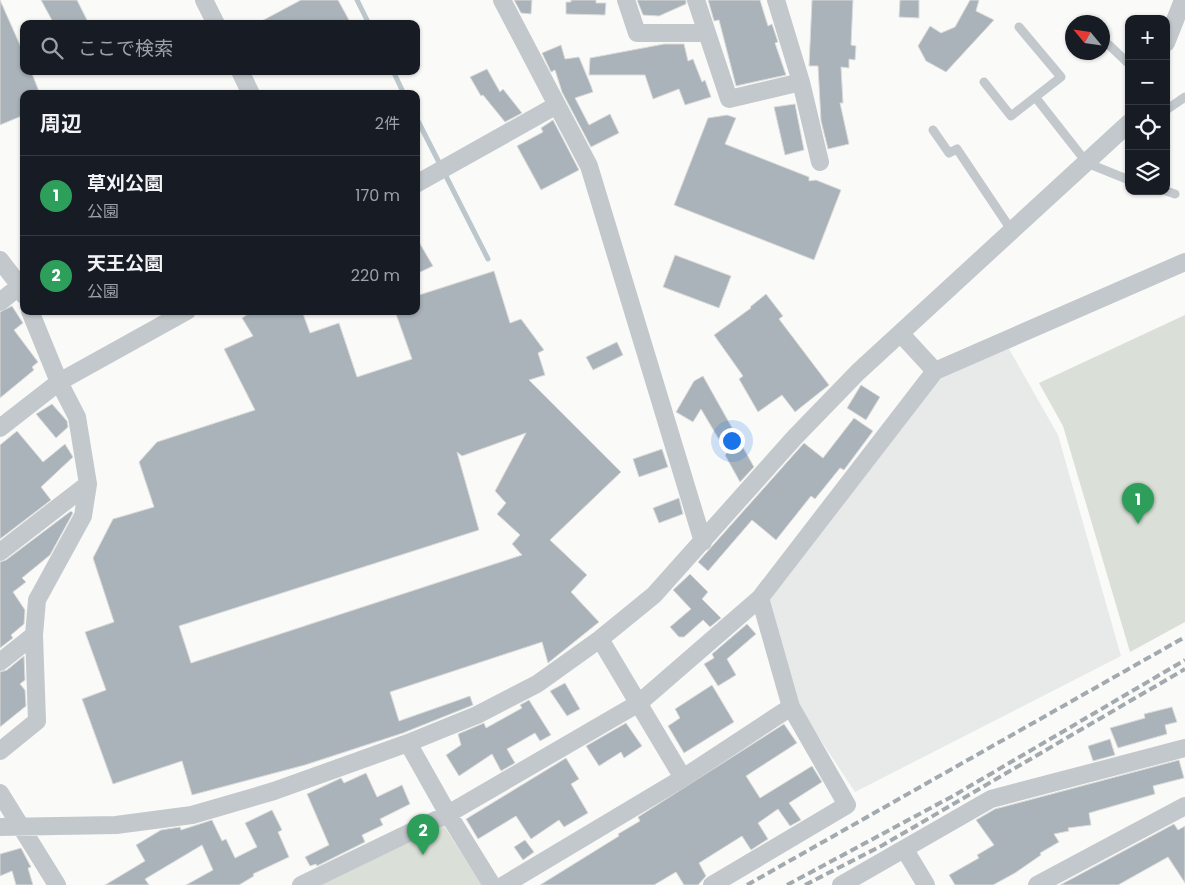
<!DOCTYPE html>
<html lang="ja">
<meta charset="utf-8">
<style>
:root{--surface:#171b24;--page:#242831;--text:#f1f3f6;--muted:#9ea1a6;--line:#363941;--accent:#0f766e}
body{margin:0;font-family:Poppins,"Noto Sans JP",sans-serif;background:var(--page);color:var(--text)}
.controls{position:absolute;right:15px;top:15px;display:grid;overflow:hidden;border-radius:10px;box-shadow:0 1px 4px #0004}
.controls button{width:45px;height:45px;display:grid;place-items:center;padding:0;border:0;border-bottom:1px solid var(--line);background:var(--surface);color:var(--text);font:25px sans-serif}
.compass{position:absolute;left:1065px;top:15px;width:45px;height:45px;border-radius:50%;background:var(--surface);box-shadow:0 1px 4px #0004;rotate:299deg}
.you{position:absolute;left:731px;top:440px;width:18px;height:18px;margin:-12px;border:4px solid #fff;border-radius:50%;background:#1a73e8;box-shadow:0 0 0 8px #1a73e833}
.badge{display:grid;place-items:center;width:32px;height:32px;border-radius:50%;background:var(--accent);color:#fff;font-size:16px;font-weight:700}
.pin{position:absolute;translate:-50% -41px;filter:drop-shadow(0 1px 2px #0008)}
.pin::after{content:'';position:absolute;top:26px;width:18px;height:15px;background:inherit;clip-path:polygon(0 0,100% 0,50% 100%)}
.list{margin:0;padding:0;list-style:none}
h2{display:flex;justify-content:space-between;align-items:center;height:65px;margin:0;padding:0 20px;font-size:21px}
h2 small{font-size:16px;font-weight:400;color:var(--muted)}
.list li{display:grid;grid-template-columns:32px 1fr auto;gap:15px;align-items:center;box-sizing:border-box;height:80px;padding:0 20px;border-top:1px solid var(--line)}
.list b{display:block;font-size:19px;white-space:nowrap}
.list p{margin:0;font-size:16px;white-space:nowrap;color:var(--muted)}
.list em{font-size:16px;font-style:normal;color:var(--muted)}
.icon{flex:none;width:28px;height:28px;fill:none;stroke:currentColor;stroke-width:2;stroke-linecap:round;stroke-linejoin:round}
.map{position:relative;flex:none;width:1185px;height:885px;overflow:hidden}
.search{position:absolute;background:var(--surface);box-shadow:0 1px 4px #0004;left:20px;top:20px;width:400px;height:55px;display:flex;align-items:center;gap:12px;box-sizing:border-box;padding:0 18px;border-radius:10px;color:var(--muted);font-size:19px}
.panel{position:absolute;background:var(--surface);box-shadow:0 1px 4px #0004;left:20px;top:90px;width:400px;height:225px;border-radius:10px}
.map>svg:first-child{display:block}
.built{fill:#e8e9e9}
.green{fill:#dadfd7}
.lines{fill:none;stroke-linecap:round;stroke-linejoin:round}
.stream{stroke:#bbc7cb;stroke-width:5}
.building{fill:#aab3b9;stroke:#dcdcda;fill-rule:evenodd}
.service{stroke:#c3c8cc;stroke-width:9}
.minor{stroke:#c3c8cc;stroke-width:18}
.rail{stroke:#a2aab0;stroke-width:4;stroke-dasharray:8 4;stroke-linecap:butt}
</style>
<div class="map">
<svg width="1185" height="885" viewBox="0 0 1185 885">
<rect width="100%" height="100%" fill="#fafaf8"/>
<path class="built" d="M1009,349l49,86 63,221 -266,136 -57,-86 -30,-108 173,-222z"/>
<path class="green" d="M1185,315v307l-55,30 -67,-226 -24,-43z
M444,826l38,59h-161z"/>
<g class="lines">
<path class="stream" d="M357,0l12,24
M393,71l11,23
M416,117l72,142"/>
</g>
<path class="building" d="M0,0l24,54v17h7l9,23h-16v21l-24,10z
M41,0h36l12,24h-35z
M301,0h37l11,20 -8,4h-85z
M514,0h18l-1,14 -10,-1z
M571,0h25v3h10l-1,12 -39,-1v-12h5z
M637,0h49v4l-27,12 -16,-1z
M708,0h52l8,26 4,-2 6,18 -3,1 11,32 -50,11 -17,-66 -5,1z
M812,0h41l-2,45 5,1 -1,14 -6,-1v9l-8,-1 2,36h-3l9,41 -21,5 -7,-28 -3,-55h-9z
M900,0h19v18l-20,-1z
M970,0h9l-3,11 18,9 -48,52 -20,-11 -8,-15 12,-20 11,7 14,-6z
M664,44h20l4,17 5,-2 9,23 3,-2 6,17 -26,8 -6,-16 -26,10 -8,-24h-56l1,-17z
M561,45l4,14 14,-2 12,29 2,6 -18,6 14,27 21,-11 9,19 -28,14 -29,-55 -7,-22 -4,2 -9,-19z
M487,69l13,23 3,-3 19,24 -17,9 -22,-27 -2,1 -11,-19z
M795,104l9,46 -19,5 -11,-48z
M727,115l9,3 -11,26 84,33v4l7,-1 25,10 -27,70 -140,-55 34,-87z
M553,120l26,50 -38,20 -24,-44 26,-14 -2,-4z
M416,237l17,29 -17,8z
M675,255l56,21 -12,32 -56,-21z
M494,271l16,52 11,-4 23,31 -6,3 7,22 -16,5 92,92 -71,68 37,35 -16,17 28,30 -51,41 -6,-21 -152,50 9,29 71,-25 3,9 -70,28 -98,32 -113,30 -10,-34 -69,23 -31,-85 24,-9 -21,-58 29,-10 -21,-64 20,-39 41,-12 -15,-45 18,-20 98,-32 -31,-61 29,-13 -11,-18 11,-7h49l8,22 29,-10 18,54 55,-18 -17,-48h21v-15zM526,433l-31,58 11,12 -9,11 23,21 -8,9 10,11 -331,108 -12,-37 300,-96 -22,-78 5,4z
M766,294l17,22 -4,3 50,66 -34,27 -13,-17 -24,17 -19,-33 4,-3 -29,-41 37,-27 -1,-1z
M12,306l11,17 -9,7 24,32 -6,5 2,3 -34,28v-86z
M617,342l6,13 -30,15 -7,-13z
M703,376l51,91 -14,15 -15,-27 2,-2 -26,-44 -8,13 -17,-10 18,-31z
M861,385l19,12 -14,23 -19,-12z
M52,404l15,17 1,6 -12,11 -20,-24z
M854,418l19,13 -29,39 -4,-2 -25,31 -4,-3 -35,44 -24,-20 -44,51 -10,-9 106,-119 19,15z
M17,431l26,31 22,-18 8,13 -32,30 10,13 -51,39v-94z
M662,449l6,18 -29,10 -6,-18z
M679,498l4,16 -24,9 -6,-15z
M71,511l2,2 -23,42 -28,23 4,4 -13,10 12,18 -1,14 -13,11 2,3 -13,10v-86l6,-2z
M690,574l18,18 -6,7 19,19 -11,9 -7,-7 -19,17h-5l-9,-10 21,-18 -18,-19z
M747,624l9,10 -29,25 9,16 -18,11 -14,-22 10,-6 -2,-4z
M24,656l1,24 -5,4 5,6 1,16 -26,21v-55l7,-2z
M565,683l15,26 -13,7 -17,-25z
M712,685l22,37 -50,31 -16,-27 12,-8 -5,-9z
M529,700l22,35 -11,6 -5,-8 -28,16 8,14 -14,8 -9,-17 -33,22 -13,-21 15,-10 -3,-11 26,-11 2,5 36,-20 -2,-3z
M1172,707l5,15 -12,3 2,9 -49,14 -8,-20 35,-10 -1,-4z
M626,723l16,23 -18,12 -3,-6 -22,14 -13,-20z
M784,724l13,19 -51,33 14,22 52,-32 10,16 -33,21 12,17 -11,6 -12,-17 -20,14 10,16 -17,11 -9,-14 -43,27 7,13 -8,9h-14l-8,-13 -22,13h-114l79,-49 -1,-2 22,-13 -2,-4z
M1110,739l5,16 -22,6 -5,-15z
M566,758l13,21 -8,5 17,29 -24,14 -5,-7 -28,19 -15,-23 -38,23 -12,-20z
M1179,760l5,18 -31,8 2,8 -66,19 2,12 -23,3 1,3 -15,3 5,8 -19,11 1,2 -26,18 -22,12h-38l-6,-10 30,-17 -2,-3 17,-10 -18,-25 19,-11z
M366,773l11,24 25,-12 8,19 -30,15 3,6 -21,10 3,7 -48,24 -1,-2 -6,2 -5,-9 24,-12 -22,-51 34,-16 3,5z
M272,810l10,20 -4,2 11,25 -36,17 1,2 -15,9h-53l27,-15 -11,-25 -57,34 4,6h-44l40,-24 -9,-16 25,-15 19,-3 1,3 31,-10 10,21 4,-2 9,19 22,-11 -12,-24z
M1174,824l4,6 7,-4v57l-17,-26 -50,28h-58z
M525,840l9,12 -11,8 -9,-13z
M21,848l10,19 -3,1 5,17h-17l-4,-14 -12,5v-22z"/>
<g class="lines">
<path class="service" d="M1109,45l20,19
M984,82l27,34 50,-39 -42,-50
M1036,98l51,65 42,17
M1166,110l19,-13
M933,130l16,23 8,-4 55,82
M1166,191l9,3"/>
<path class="minor" d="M204,0l12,24
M626,0l11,33h70
M696,0l33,99 72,-17 -25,-82
M1166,43l17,-43
M240,71l11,23
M801,82l19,80
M557,105l32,61 114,376
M416,184l141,-79 -55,-105
M0,260l20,26 4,9
M0,302l11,-9
M30,311l29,71 18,35 11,67
M900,333l35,38
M0,428l59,-46 128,-71
M0,552l88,-68 -5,32 -46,84 -3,35 3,86 -37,30
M600,639l83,139
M0,662l34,-27
M408,743l40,71 44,71
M0,793l57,92
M0,827l116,-2 76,-10 82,-24 134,-48 69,-28 60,-31 63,-45 54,-44 141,-158 63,-65 271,-249
M905,850l21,35
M301,885l147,-71 191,-111 121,-105 175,-227 250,-109
M504,885l179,-107 108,-71
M712,885l135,-80 -56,-98 -31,-109
M841,885l150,-86 194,-51
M1037,885l148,-79"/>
<path class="rail" d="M747,885l438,-248
M787,885l166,-89 232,-136
M805,885l78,-40 302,-176"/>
</g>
</svg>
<div class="controls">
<button>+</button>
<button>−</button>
<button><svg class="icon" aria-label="locate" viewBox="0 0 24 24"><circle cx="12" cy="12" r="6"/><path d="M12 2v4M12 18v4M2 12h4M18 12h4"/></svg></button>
<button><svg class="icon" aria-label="layers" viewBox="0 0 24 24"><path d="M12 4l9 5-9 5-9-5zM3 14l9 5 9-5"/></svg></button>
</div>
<svg class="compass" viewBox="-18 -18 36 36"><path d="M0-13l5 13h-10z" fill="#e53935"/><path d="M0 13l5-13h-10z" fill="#9ea1a6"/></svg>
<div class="you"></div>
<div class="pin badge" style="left:1138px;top:524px;background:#2e9e5b">1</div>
<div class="pin badge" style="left:423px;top:855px;background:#2e9e5b">2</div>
<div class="search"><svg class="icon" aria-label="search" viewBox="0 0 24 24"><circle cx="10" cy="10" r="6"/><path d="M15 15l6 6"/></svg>ここで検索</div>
<section class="panel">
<h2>周辺<small>2件</small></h2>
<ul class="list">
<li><span class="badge" style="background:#2e9e5b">1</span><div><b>草刈公園</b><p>公園</p></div><em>170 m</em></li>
<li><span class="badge" style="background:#2e9e5b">2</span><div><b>天王公園</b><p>公園</p></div><em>220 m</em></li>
</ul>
</section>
</div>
